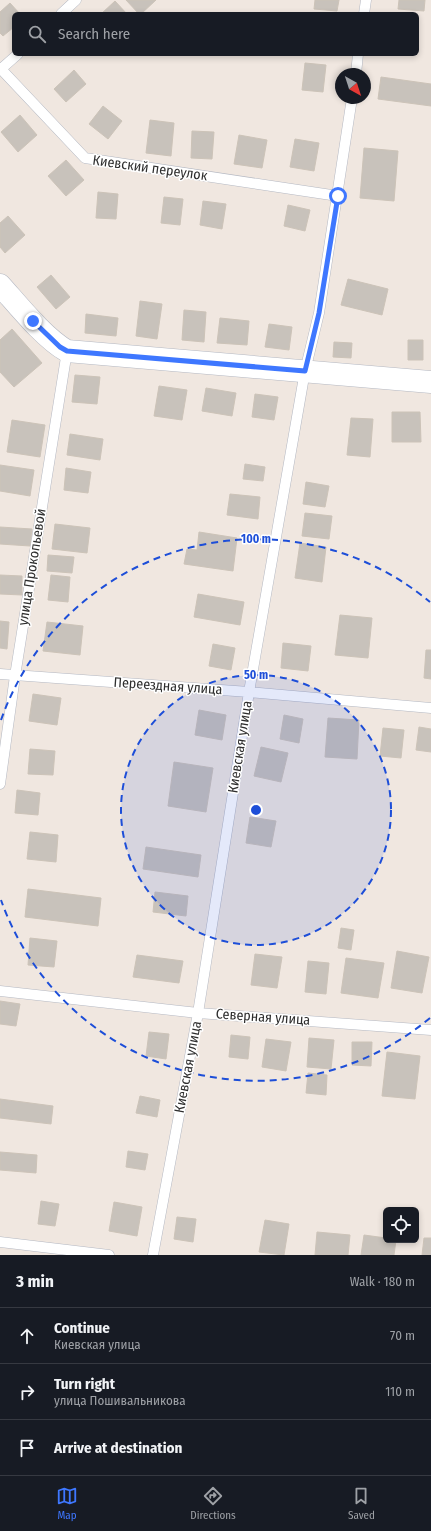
<!DOCTYPE html>
<meta charset="utf-8">
<style>
:root{--surface:#171b24;--page:#242831;--text:#f1f3f6;--muted:#9ea1a6;--line:#363941;--accent:#3e77ff}
body{margin:0;font-family:"Fira Sans Condensed",sans-serif;background:var(--page);color:var(--text)}
.controls{position:absolute;right:12px;bottom:12px;display:grid;overflow:hidden;border-radius:6px;box-shadow:0 2px 6px #0003}
.controls button{width:36px;height:36px;display:grid;place-items:center;padding:0;border:0;border-bottom:1px solid var(--line);background:var(--surface);color:var(--text);font:20px sans-serif}
.compass{position:absolute;left:335px;top:68px;width:36px;height:36px;border-radius:50%;background:var(--surface);box-shadow:0 2px 6px #0003;rotate:141deg}
.stop{position:absolute;width:12px;height:12px;margin:-9px;border:3px solid #3e77ff;border-radius:50%;background:#fff}
.stop.end{background:#3e77ff;border-color:#fff;box-shadow:0 1px 4px #0008}
.list{margin:0;padding:0;list-style:none}
h2{display:flex;justify-content:space-between;align-items:center;height:52px;margin:0;padding:0 16px;font-size:17px}
h2 small{font-size:13px;font-weight:400;color:var(--muted)}
.list li{display:grid;grid-template-columns:26px 1fr auto;gap:12px;align-items:center;box-sizing:border-box;height:56px;padding:0 16px;border-top:1px solid var(--line)}
.list b{display:block;font-size:15px;white-space:nowrap}
.list p{margin:0;font-size:13px;white-space:nowrap;color:var(--muted)}
.list em{font-size:13px;font-style:normal;color:var(--muted)}
.icon{flex:none;width:22px;height:22px;fill:none;stroke:currentColor;stroke-width:2;stroke-linecap:round;stroke-linejoin:round}
.map{position:relative;flex:none;width:431px;height:1255px;overflow:hidden}
.search{position:absolute;background:var(--surface);box-shadow:0 2px 6px #0003;left:12px;right:12px;top:12px;height:44px;display:flex;align-items:center;gap:10px;box-sizing:border-box;padding:0 14px;border-radius:6px;color:var(--muted);font-size:15px}
.sheet{height:220px;background:var(--surface)}
nav{display:flex;justify-content:space-around;align-items:center;box-sizing:border-box;height:56px;border-top:1px solid var(--line);background:var(--surface);font-size:11px;color:var(--muted)}
nav a{display:grid;justify-items:center;gap:2px}
nav .on{color:var(--accent)}
.map>svg:first-child{display:block}
.building{fill:#c8c2bb;stroke:#ccc3b8}
.lines{fill:none;stroke-linecap:round;stroke-linejoin:round}
.lane-casing{stroke:#b4b8c2;stroke-width:11}
.secondary-casing{stroke:#b4b8c2;stroke-width:23}
.lane{stroke:#fff;stroke-width:10}
.secondary{stroke:#fff;stroke-width:22}
.route{stroke:#3e77ff;stroke-width:5}
.ring{fill:none;stroke:#1d4ed8;stroke-width:2;stroke-dasharray:7 5}
.labels{text-anchor:middle;dominant-baseline:central;stroke-width:3;stroke-linejoin:round;paint-order:stroke}
.street-label{font-size:14px;fill:#2e2e2e;stroke:#fff}
.centre{fill:#1d4ed8;stroke:#fff;stroke-width:2}
.ring-label{font-size:12px;text-anchor:middle;font-weight:bold;fill:#1d4ed8;stroke:#fff;stroke-width:3;stroke-linejoin:round;paint-order:stroke}
</style>
<div class="map">
<svg width="431" height="1255" viewBox="0 0 431 1255">
<rect width="100%" height="100%" fill="#f0e7e0"/>
<path class="building" d="M126,0h30l-15,14h-2z
M315,0h24l-2,11 -23,-2z
M399,0h26l-1,11 -26,-2z
M115,1l12,13h-26z
M10,3l10,11h-6v13l-11,9 -3,-3v-21z
M305,63l21,2 -3,27 -21,-2z
M74,70l12,14 -20,18 -12,-13z
M381,77l50,7v22l-53,-7z
M103,106l19,15 -14,18 -19,-15z
M20,115l17,20 -19,17 -17,-20z
M150,120l24,3 -3,33 -25,-3z
M192,131l22,1 -2,27 -21,-1z
M239,135l28,5 -5,28 -28,-4z
M295,139l24,4 -5,28 -24,-4z
M364,148l34,3 -4,50 -34,-3z
M66,160l18,20 -18,16 -18,-20z
M98,192l20,2 -2,25 -20,-1z
M164,197l19,2 -3,26 -19,-2z
M203,201l23,3 -4,25 -22,-4z
M288,205l22,5 -5,21 -21,-5z
M8,216l17,19 -20,18 -5,-6v-24z
M51,275l19,22 -14,12 -19,-22z
M348,279l40,10 -6,26 -41,-10z
M140,301l22,3 -5,35 -21,-3z
M184,310l22,2 -2,30 -22,-2z
M86,314l32,4 -2,18 -31,-3z
M220,318l29,3 -2,24 -30,-2z
M269,324l23,3 -3,23 -24,-3z
M12,329l30,34 -28,24 -14,-15v-32z
M408,340h15v20h-15z
M334,342l18,1 -1,15 -18,-1z
M75,375l25,2 -3,27 -25,-2z
M159,386l28,4 -5,30 -28,-4z
M206,388l30,5 -4,23 -30,-5z
M255,394l23,3 -4,23 -22,-3z
M392,412h28l1,30h-29z
M351,418l22,1 -3,38 -23,-2z
M12,420l33,5 -5,32 -33,-5z
M70,434l33,5 -3,21 -33,-5z
M245,464l20,3 -2,14 -20,-2z
M0,465l34,5 -4,26 -30,-5z
M66,468l25,4 -3,21 -24,-3z
M306,482l23,4 -4,21 -22,-3z
M230,494l30,3 -2,22 -31,-4z
M305,513l27,3 -3,23 -27,-3z
M55,524l35,4 -3,25 -35,-4z
M0,527l32,2 -2,17 -30,-2z
M199,532l38,6 -4,33 -49,-7 3,-15 10,1z
M300,543l26,4 -4,35 -27,-4z
M48,555l26,2 -2,16 -25,-2z
M0,575l22,1v19l-22,-1z
M51,575l19,2 -2,25 -20,-2z
M198,594l46,8 -4,23 -46,-8z
M340,615l32,3 -4,40 -33,-3z
M0,621l9,1 -2,27 -7,-1z
M47,622l36,4 -3,29 -37,-4z
M283,643l28,3 -3,25 -27,-3z
M213,644l22,4 -4,22 -22,-4z
M426,650h5v29l-7,-1z
M33,694l28,4 -4,27 -28,-4z
M199,710l27,5 -4,25 -27,-5z
M284,715l19,4 -4,24 -19,-4z
M328,718l31,2 -2,39 -32,-2z
M419,727l12,2v23l-15,-2z
M383,728l21,2 -3,28 -21,-2z
M261,747l27,6 -7,29 -27,-6z
M30,749l25,2 -2,24 -25,-1z
M174,762l39,6 -7,44 -38,-6z
M17,790l23,3 -2,22 -23,-2z
M250,817l26,4 -5,26 -25,-4z
M30,832l28,3 -2,27 -29,-3z
M146,847l55,8 -3,22 -55,-8z
M28,889l73,9 -3,28 -73,-9z
M155,892l33,4 -2,20 -33,-4z
M341,928l13,2 -3,20 -13,-2z
M30,938l27,3 -3,26 -26,-2z
M397,951l32,6 -7,36 -31,-5z
M255,954l27,3 -5,31 -26,-3z
M137,955l46,6 -4,22 -46,-6z
M346,958l38,5 -6,35 -37,-5z
M308,961l21,2 -3,31 -21,-2z
M0,1001l20,3 -4,22 -16,-2z
M149,1032l20,2 -3,25 -20,-3z
M231,1035l19,2 -2,22 -19,-2z
M309,1038l25,2 -3,29 -24,-2z
M266,1039l25,3 -5,29 -24,-4z
M352,1042h20l-1,24 -19,-1z
M387,1052l33,4 -5,43 -33,-3z
M308,1073l19,2 -1,20 -20,-2z
M140,1096l20,4 -3,17 -21,-4z
M0,1099l53,7 -2,18 -51,-6z
M128,1151l20,3 -3,16 -19,-3z
M0,1152l37,3 -1,18 -36,-3z
M41,1201l18,3 -4,22 -17,-2z
M114,1202l28,5 -5,29 -28,-5z
M177,1217l19,2 -3,23 -19,-3z
M265,1220l24,4 -5,31 -25,-3z
M317,1232l33,3 -2,20h-33z
M364,1235l22,3v2h10l-2,15h-33z
M424,1238h7v17h-9z"/>
<g class="lines">
<g class="lane-casing">
<path id="lane" d="M61,14l15,-14
M364,14l2,-14
M0,68l85,90 253,38
M1,69l17,-15
M356,74l2,-20
M0,674l249,18 182,16
M0,784l15,-108 52,-325
M0,991l198,22 233,17
M0,1242l109,13
M153,1255l45,-242 51,-321 56,-321 14,-58 33,-215"/>
</g>
<g class="secondary-casing">
<path id="secondary" d="M0,285c18,20 44,53 67,66l364,31"/>
</g>
<use href="#lane" class="lane"/>
<use href="#secondary" class="secondary"/>
</g>
<g class="lines">
<path class="route" d="M33,321l27,26 7,4 238,20 14,-58 19,-117"/>
</g>
<circle cx="256" cy="810" r="135" fill="#1d4ed8" fill-opacity=".12"/>
<g class="ring">
<circle cx="256" cy="810" r="135"/>
<path d="M430 1018A271 271 0 0 1 1 900M1 720A271 271 0 0 1 430 602"/>
</g>
<g class="labels">
<g class="street-label">
<text transform="translate(150 168) rotate(8)">Киевский переулок</text>
<text transform="translate(32 567) rotate(-81)">улица Прокопьевой</text>
<text transform="translate(168 686) rotate(4)">Переездная улица</text>
<text transform="translate(240 747) rotate(-81)">Киевская улица</text>
<text transform="translate(263 1017) rotate(4)">Северная улица</text>
<text transform="translate(188 1067) rotate(-79)">Киевская улица</text>
</g>
</g>
<circle cx="256" cy="810" r="6" class="centre"/>
<g class="ring-label">
<text x="256" y="543">100 m</text>
<text x="256" y="679">50 m</text>
</g>
</svg>
<div class="controls">
<button><svg class="icon" aria-label="locate" viewBox="0 0 24 24"><circle cx="12" cy="12" r="6"/><path d="M12 2v4M12 18v4M2 12h4M18 12h4"/></svg></button>
</div>
<svg class="compass" viewBox="-18 -18 36 36"><path d="M0-13l5 13h-10z" fill="#e53935"/><path d="M0 13l5-13h-10z" fill="#9ea1a6"/></svg>
<div class="stop" style="left:338px;top:196px"></div>
<div class="stop end" style="left:33px;top:321px"></div>
<div class="search"><svg class="icon" aria-label="search" viewBox="0 0 24 24"><circle cx="10" cy="10" r="6"/><path d="M15 15l6 6"/></svg>Search here</div>
</div>
<section class="sheet">
<h2>3 min<small>Walk · 180 m</small></h2>
<ul class="list">
<li><svg class="icon" aria-label="ahead" viewBox="0 0 24 24"><path d="M12 20V5M6 11l6-6 6 6"/></svg><div><b>Continue</b><p>Киевская улица</p></div><em>70 m</em></li>
<li><svg class="icon" aria-label="right" viewBox="0 0 24 24"><path d="M7 20v-9h11M14 6l5 5-5 5"/></svg><div><b>Turn right</b><p>улица Пошивальникова</p></div><em>110 m</em></li>
<li><svg class="icon" aria-label="arrive" viewBox="0 0 24 24"><path d="M6 21V4h12l-3 4 3 4H6"/></svg><div><b>Arrive at destination</b></div></li>
</ul>
</section>
<nav>
<a class="on"><svg class="icon" aria-label="map" viewBox="0 0 24 24"><path d="M3 6l6-2 6 2 6-2v14l-6 2-6-2-6 2zM9 4v14M15 6v14"/></svg>Map</a>
<a><svg class="icon" aria-label="directions" viewBox="0 0 24 24"><path d="M12 3l9 9-9 9-9-9zM9 14v-3h6M13 9l2 2-2 2"/></svg>Directions</a>
<a><svg class="icon" aria-label="saved" viewBox="0 0 24 24"><path d="M7 4h10v16l-5-4-5 4z"/></svg>Saved</a>
</nav>
